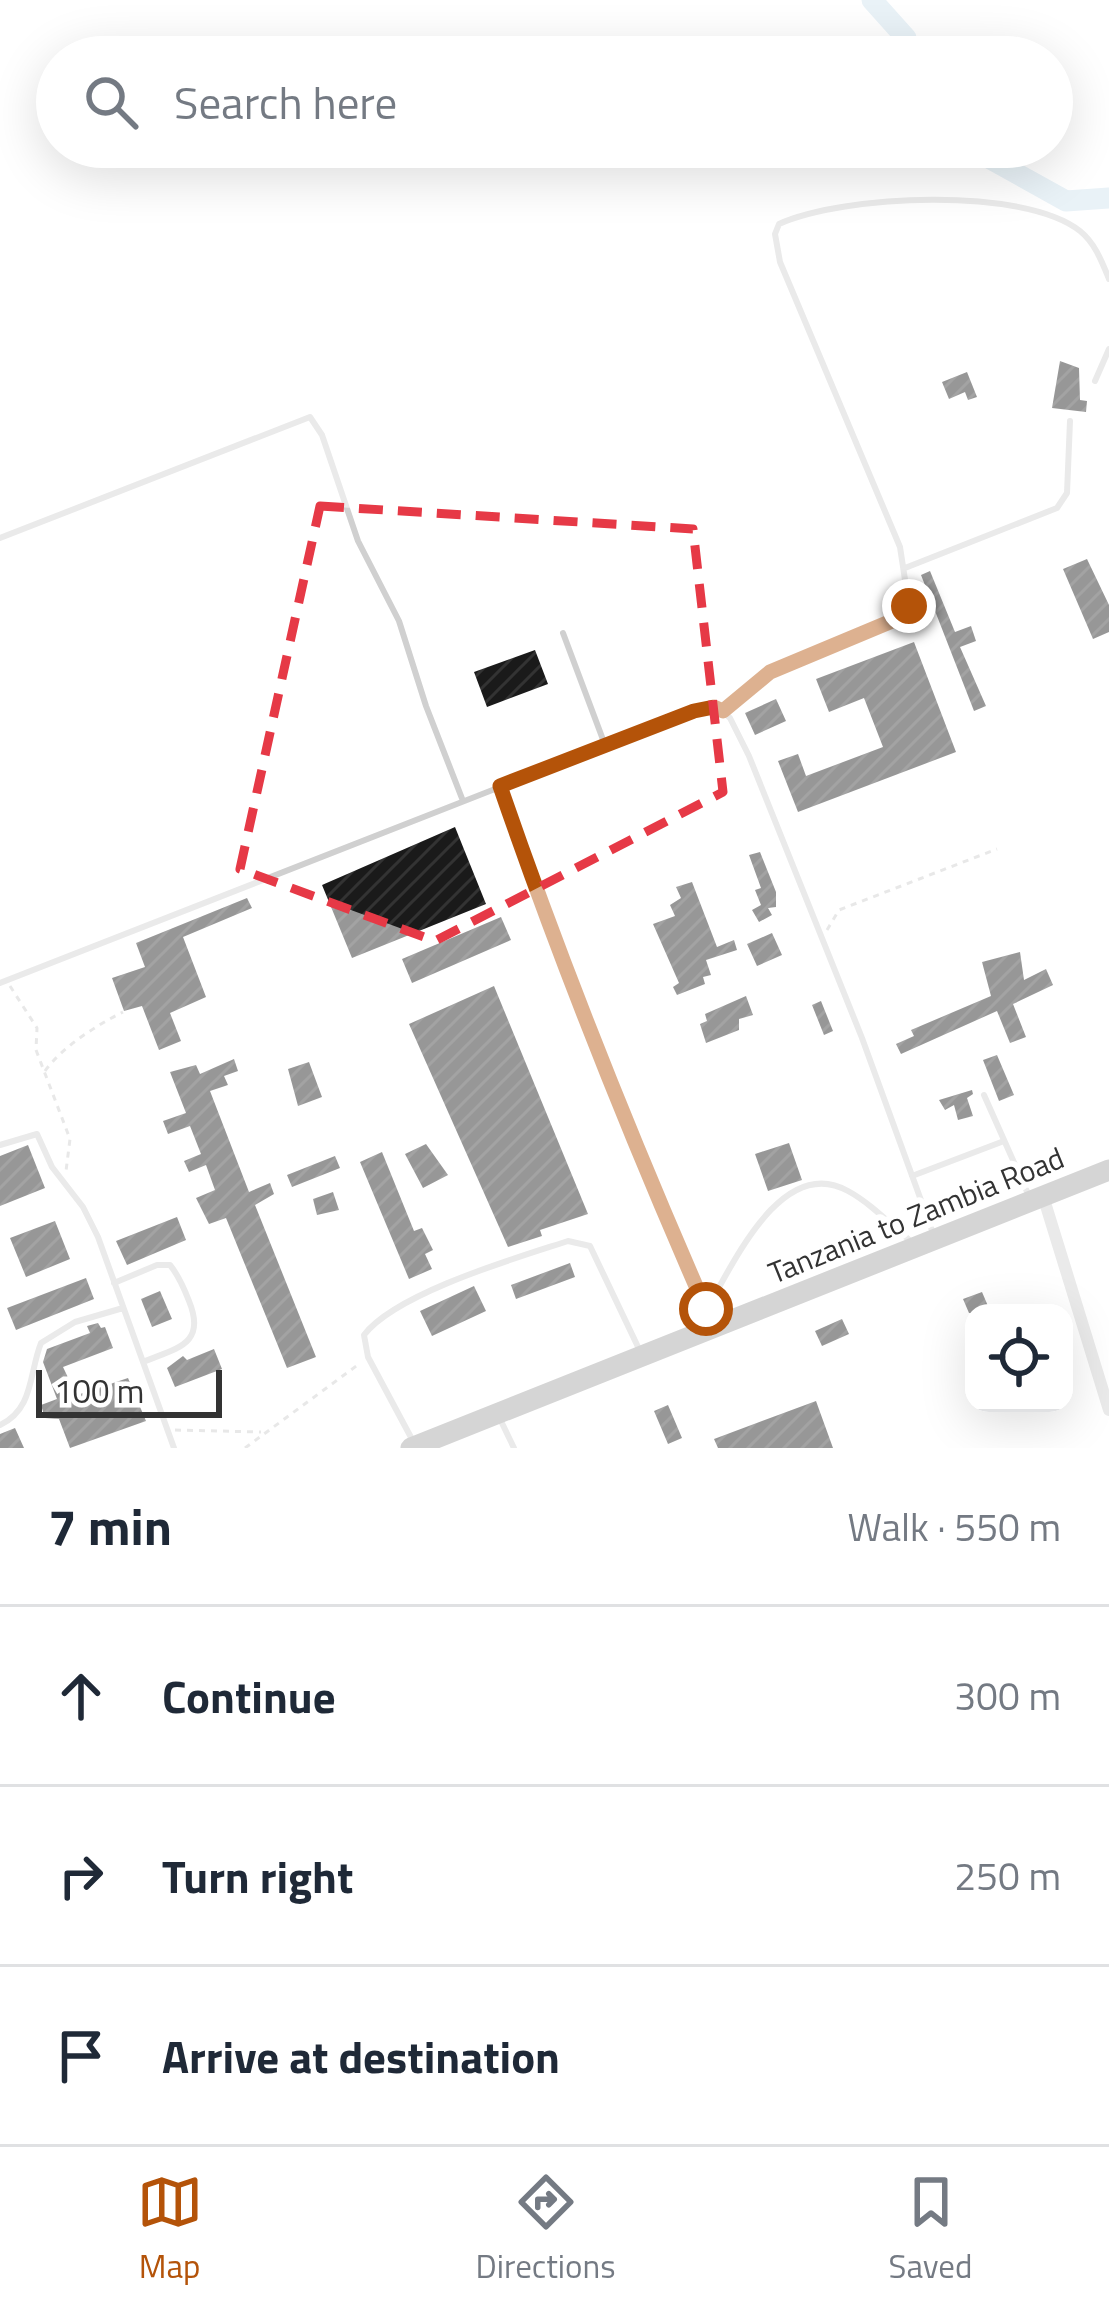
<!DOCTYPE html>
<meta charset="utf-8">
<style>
:root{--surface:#fff;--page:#f6f6f7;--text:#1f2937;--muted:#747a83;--line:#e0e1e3;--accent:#b45309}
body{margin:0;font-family:"Titillium Web",sans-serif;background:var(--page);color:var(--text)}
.controls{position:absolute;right:36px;bottom:36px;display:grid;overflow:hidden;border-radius:24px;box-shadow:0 12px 48px #0002}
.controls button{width:108px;height:108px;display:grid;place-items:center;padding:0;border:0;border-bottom:3px solid var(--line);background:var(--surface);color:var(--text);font:60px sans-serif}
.scale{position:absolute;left:36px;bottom:30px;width:186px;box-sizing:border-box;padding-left:12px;border:6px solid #333;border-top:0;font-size:33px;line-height:42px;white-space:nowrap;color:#333;-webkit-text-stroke:9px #fff;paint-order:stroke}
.stop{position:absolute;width:36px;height:36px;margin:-27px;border:9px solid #b45309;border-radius:50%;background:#fff}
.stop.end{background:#b45309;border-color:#fff;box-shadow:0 3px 12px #0008}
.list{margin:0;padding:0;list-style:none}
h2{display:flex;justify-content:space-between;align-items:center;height:156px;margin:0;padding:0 48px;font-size:51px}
h2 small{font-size:39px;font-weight:400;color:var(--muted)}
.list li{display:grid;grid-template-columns:78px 1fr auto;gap:36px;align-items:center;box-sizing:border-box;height:180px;padding:0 48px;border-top:3px solid var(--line)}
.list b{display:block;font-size:45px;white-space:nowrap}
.list em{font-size:39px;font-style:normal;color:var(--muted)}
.icon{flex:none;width:66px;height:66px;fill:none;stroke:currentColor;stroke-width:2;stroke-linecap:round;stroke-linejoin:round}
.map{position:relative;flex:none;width:1109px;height:1448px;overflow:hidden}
.search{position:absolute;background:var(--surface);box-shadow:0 12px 48px #0002;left:36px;right:36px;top:36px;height:132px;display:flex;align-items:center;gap:30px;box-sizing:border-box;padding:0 42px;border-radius:66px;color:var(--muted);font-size:45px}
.sheet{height:696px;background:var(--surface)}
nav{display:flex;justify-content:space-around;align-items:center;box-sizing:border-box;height:168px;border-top:3px solid var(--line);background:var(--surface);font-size:33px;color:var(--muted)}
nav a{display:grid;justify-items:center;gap:6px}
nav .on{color:var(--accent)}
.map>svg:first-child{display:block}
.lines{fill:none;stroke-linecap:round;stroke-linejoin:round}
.river{stroke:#cfe2ee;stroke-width:21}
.building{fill:url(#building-hatch)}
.path{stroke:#cdcdcd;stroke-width:3;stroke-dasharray:6 6;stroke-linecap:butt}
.service{stroke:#d0d0d0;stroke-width:6}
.minor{stroke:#d0d0d0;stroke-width:12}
.trunk{stroke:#a2a2a2;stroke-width:21}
.route{stroke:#b45309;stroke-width:15}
.marked{fill:none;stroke:#e63946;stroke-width:9;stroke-dasharray:24 15;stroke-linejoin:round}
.labels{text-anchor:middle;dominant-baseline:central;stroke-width:12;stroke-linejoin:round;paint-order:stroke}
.street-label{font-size:30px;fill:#333;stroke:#fff}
</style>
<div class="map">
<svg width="1109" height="1448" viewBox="0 0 1109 1448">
<defs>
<pattern id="building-hatch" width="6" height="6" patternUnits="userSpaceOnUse" patternTransform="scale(3)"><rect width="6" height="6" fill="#1a1a1a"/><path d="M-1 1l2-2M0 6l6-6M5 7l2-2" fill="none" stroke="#333"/></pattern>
</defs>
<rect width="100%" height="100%" fill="#fff"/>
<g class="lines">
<path class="river" d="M872,0l34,38 2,19
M969,147l97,54 43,-3"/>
</g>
<path class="building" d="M1060,361l19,7 1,32 7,1 -1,11 -34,-4z
M967,372l10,25 -9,3 -3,-8 -16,7 -7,-17z
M1087,559l22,46v27l-16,7 -30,-70z
M930,571l25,61 16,-6 5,15 -16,6 26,59 -12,5 -53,-136z
M914,642l42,110 -158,60 -20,-51 20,-7 8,22 77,-29 -19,-49 -35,14 -13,-33z
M535,650l13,34 -61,23 -13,-35z
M776,699l10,22 -31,14 -10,-22z
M455,827l31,77 -134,54 -30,-73z
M760,852l16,40v15l-8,1 4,7 -13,7 -7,-12 9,-5 -6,-15 6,-2 -12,-33z
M692,882l25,65 17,-7 3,10 -31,10 5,15 -8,2 2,7 -28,11 -4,-8 6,-4 -26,-59 22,-8 -5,-11 11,-7 -5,-11z
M247,898l5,10 -69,29 23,60 -36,16 11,28 -22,9 -17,-44 -18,5 -12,-33 33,-11 -9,-24z
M501,917l10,23 -99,43 -10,-24z
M772,933l10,22 -25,11 -10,-22z
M1020,952l4,28 22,-11 7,16 -40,19 13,33 -16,6 -13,-32 -96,43 -5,-10 18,-8 -3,-6 80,-34 -9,-34z
M494,986l94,228 -48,16 2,6 -34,11 -99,-223z
M746,996l7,19 -14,4v11l-33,13 -6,-19 7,-3 -2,-7z
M821,1001l12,30 -9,4 -12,-30z
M997,1055l17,40 -15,6 -16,-41z
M234,1059l4,12 -14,5 4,9 -18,6 39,101 21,-9 4,11 -19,11 61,152 -29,11 -61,-150 -17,6 -13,-26 19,-8 -9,-25 -17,7 -5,-11 17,-7 -11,-28 -22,8 -5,-13 23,-8 -16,-41 26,-7 4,9z
M309,1062l13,35 -24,9 -10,-37z
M972,1090l1,4 -6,4 6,18 -15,4 -4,-15 -9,5 -6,-10z
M789,1143l13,37 -34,11 -13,-37z
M426,1144l22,31 -25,13 -18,-34z
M28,1145l17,43 -45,18v-50z
M382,1152l32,79 8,-3 11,22 -8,4 7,15 -23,10 -49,-117z
M335,1156l5,12 -48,19 -5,-12z
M333,1192l6,18 -22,5 -4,-16z
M177,1217l9,23 -59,25 -11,-24z
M55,1221l15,38 -44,18 -16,-39z
M570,1263l5,14 -59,22 -5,-14z
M86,1278l8,21 -78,31 -9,-22z
M474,1286l12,25 -54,25 -12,-25z
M160,1291l12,28 -20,8 -11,-28z
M982,1292l9,21h-22l-6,-14z
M842,1319l7,15 -27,12 -7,-15z
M98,1323l3,5 4,-1 8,21 -50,19 12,25 2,3 51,-17 18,43 -76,27 -11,-29 -14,-1 -4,-13 16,-6 -14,-37 4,-13 43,-16 -3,-7z
M214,1349l8,20 -47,18 -8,-19 16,-12 4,4z
M816,1401l17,47h-115l-4,-9z
M668,1405l14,33 -14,6 -14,-33z
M15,1428l9,20h-24v-14z"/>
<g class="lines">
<path class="path" d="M827,930l12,-20 158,-61
M10,986l27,42 -1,22 34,89 -4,32
M45,1071c17,-24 52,-46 78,-59
M175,1430l86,2
M245,1448l114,-84"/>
<path class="service" d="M1095,381l14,-32
M0,538l310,-121 12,18 36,106 41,80 27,85 37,95
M905,568l152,-60 10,-15 3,-72
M563,633l42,112
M723,711l47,-39 129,-54 10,-12 -9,-59 -120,-285 -5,-28 4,-10c64,-29 244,-38 301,7 15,12 22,31 29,48
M500,786c63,182 136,362 213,538
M0,983l694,-272 25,-3 11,10 19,38 113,282 72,198
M984,1095l45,101
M0,1145l37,-11 15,33 31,40 15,30 76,211
M912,1176l92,-35
M114,1283l43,-18h13c9,11 14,23 19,36 18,44 -13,47 -46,61
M707,1309c26,-45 75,-155 141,-118 24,13 45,36 66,53
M500,1419l14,29
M0,1425c34,-16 29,-52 41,-82l34,-21 48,-14
M414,1443l-46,-86 -4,-22c32,-42 152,-77 204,-94l22,5 49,103"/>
<path class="minor" d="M1043,1196l66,214"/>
<path class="trunk" d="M411,1448l698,-278"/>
</g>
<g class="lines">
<path class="route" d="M706,1309c-75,-171 -145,-346 -206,-523l194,-75 20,-4 9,4 47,-39 122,-51 17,-15"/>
</g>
<path d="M0 0H1109V1448H0ZM320,506l373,23 30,263 -288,149 -195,-72z" fill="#fff" fill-opacity=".55" fill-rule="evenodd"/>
<path class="marked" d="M320,506l373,23 30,263 -288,149 -195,-72z"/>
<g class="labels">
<g class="street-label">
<text transform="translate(916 1215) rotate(-22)">Tanzania to Zambia Road</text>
</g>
</g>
</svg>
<div class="controls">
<button><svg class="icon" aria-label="locate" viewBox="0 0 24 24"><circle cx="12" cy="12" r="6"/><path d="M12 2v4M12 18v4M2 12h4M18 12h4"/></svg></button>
</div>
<div class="scale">100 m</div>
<div class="stop" style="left:706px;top:1309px"></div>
<div class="stop end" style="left:909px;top:606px"></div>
<div class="search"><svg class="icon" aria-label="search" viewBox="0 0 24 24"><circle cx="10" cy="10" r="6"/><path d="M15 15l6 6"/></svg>Search here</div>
</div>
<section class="sheet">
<h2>7 min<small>Walk · 550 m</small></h2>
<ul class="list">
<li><svg class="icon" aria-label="ahead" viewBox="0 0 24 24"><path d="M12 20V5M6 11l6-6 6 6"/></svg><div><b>Continue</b></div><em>300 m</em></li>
<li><svg class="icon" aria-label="right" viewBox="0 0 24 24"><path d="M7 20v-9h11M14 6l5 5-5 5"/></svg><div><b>Turn right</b></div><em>250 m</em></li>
<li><svg class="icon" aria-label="arrive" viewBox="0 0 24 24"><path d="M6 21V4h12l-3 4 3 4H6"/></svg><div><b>Arrive at destination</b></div></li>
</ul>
</section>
<nav>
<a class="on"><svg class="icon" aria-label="map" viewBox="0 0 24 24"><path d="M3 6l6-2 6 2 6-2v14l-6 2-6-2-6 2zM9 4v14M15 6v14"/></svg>Map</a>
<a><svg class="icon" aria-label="directions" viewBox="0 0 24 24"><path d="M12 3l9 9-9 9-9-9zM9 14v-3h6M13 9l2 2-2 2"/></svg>Directions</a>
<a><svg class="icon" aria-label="saved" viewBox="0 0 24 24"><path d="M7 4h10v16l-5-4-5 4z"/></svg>Saved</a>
</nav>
